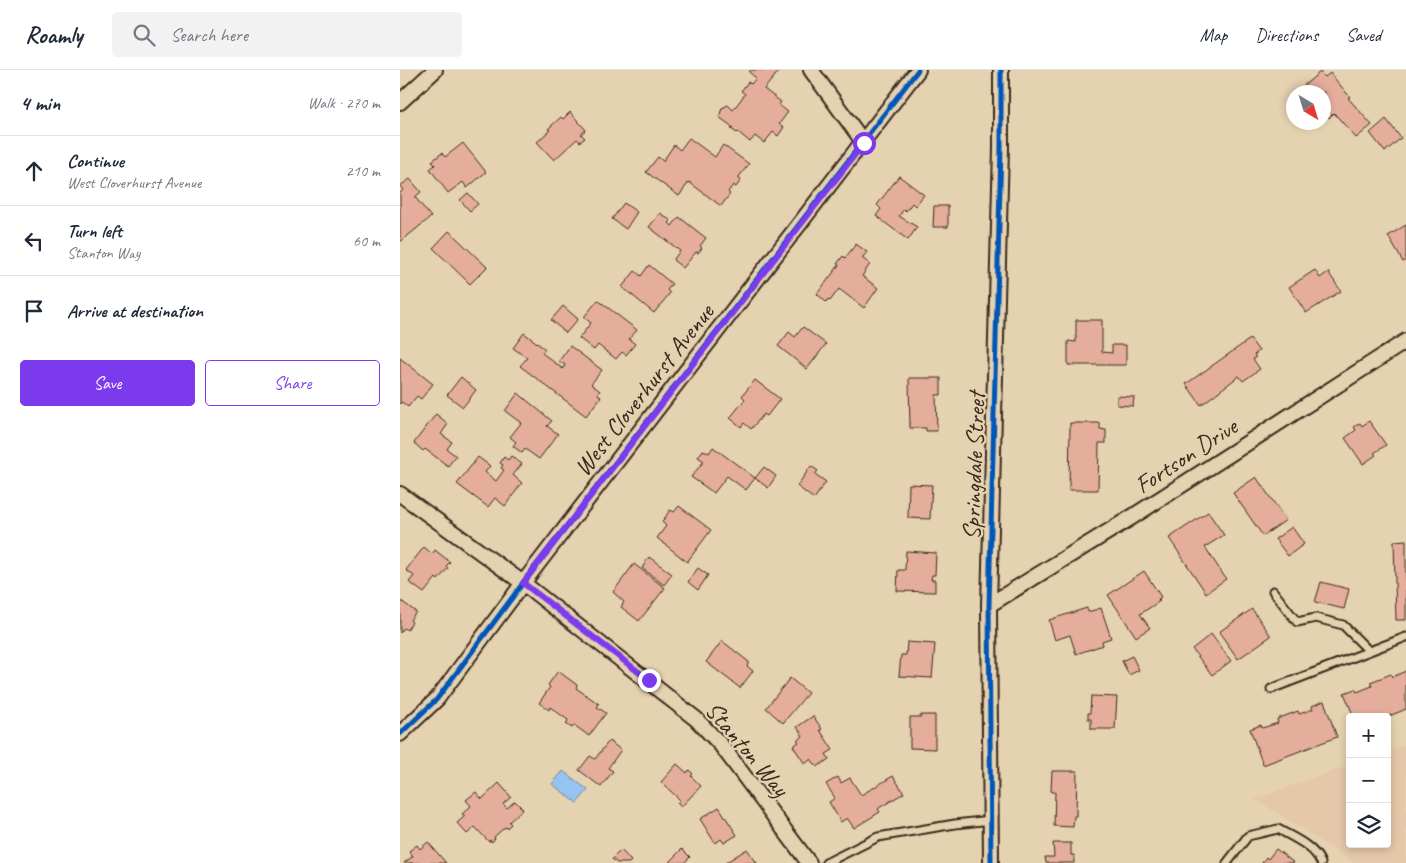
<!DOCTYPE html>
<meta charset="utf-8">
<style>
:root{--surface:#fff;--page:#f2f2f3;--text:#1f2937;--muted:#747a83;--line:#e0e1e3;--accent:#7c3aed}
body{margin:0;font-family:Caveat,sans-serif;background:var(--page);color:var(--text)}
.controls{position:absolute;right:15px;bottom:15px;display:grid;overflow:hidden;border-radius:5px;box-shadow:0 2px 8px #0003}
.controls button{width:45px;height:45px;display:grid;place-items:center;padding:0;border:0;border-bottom:1px solid var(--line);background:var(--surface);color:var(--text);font:25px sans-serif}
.compass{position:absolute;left:886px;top:15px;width:45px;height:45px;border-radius:50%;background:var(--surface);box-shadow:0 2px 8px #0003;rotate:142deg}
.stop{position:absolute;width:15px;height:15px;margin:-11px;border:4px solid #7c3aed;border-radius:50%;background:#fff}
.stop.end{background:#7c3aed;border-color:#fff;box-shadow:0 1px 5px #0008}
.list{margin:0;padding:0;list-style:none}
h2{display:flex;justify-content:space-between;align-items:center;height:65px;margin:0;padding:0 20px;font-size:21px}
h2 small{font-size:16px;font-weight:400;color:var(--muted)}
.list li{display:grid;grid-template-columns:32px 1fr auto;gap:15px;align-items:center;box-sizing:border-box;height:70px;padding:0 20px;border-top:1px solid var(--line)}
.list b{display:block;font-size:19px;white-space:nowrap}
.list p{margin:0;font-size:16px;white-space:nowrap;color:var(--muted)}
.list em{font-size:16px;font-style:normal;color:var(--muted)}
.actions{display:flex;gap:10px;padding:15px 20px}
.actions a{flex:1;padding:11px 0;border:1px solid var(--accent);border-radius:5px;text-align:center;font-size:18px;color:var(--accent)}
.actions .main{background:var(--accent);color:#fff}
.icon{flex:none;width:28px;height:28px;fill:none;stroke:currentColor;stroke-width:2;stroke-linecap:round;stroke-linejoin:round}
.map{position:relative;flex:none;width:1006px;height:793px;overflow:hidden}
header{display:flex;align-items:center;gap:30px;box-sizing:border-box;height:70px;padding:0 25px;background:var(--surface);border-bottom:1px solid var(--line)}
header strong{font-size:24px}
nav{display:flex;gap:28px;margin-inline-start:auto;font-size:18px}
.search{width:350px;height:45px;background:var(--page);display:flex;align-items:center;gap:12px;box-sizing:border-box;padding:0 18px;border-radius:5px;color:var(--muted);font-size:19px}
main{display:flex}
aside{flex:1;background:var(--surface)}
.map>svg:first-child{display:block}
.built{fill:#e5c7aa}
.water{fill:#95c4f0;stroke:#71869c}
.building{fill:#e5ad9c;stroke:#3b2a1e}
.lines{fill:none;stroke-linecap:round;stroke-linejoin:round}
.service-casing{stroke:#3b2a1e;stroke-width:11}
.minor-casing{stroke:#3b2a1e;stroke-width:18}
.service{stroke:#e5d2b0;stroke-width:7}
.minor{stroke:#e5d2b0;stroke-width:14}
.cycleway-casing{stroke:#e5d2b0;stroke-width:8}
.cycleway{stroke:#0057b8;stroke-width:5}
.route{stroke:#7c3aed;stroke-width:6}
.labels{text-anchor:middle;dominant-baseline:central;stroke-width:4.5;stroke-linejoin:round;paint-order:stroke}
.street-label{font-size:25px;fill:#3b2a1e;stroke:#e5d2b0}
</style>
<header>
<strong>Roamly</strong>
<div class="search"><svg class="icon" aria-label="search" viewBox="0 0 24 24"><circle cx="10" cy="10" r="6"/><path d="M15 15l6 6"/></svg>Search here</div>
<nav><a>Map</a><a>Directions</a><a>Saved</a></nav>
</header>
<main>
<aside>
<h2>4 min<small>Walk · 270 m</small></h2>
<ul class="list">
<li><svg class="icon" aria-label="ahead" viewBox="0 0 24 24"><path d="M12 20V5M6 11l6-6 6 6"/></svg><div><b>Continue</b><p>West Cloverhurst Avenue</p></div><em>210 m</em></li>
<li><svg class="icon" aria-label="left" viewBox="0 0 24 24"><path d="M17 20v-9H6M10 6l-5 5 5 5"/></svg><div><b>Turn left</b><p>Stanton Way</p></div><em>60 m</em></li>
<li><svg class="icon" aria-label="arrive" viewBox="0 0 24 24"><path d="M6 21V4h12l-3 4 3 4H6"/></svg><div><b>Arrive at destination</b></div></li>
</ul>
<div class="actions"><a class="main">Save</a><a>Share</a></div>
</aside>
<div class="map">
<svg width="1006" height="793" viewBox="0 0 1006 793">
<rect width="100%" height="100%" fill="#e5d2b0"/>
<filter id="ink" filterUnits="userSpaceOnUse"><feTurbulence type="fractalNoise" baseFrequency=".02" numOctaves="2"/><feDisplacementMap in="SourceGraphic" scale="10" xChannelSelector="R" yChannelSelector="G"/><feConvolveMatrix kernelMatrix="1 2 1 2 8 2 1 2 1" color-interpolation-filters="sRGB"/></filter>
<g filter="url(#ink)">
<path class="built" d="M1006,674v119h-52l-99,-64 95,-34v79h37v-93z"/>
<path class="water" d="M163,701l25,19 -11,13 -25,-19z"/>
<path class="building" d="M351,0h29l-16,19 17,13 -2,3 9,7 -9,12 5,3 -6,9 -5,-4 -9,11 -9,-7 -5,6 -12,-10 -1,1 -6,-4 2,-1 -3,-3 -11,-8 3,-9 6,-3 5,5 12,-16 -4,-3 7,-9 3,2 5,-6 -7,-6z
M920,2l5,5 5,-4 20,24 -2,1 24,27 -16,13 -22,-25 -5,5 -5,-6v-20h-18l-4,-5z
M170,42l16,18 -5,4 4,4 -5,4 -3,-3 -23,21 -17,-18 13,-12 -2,-1 2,-2 11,-10 2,2z
M986,49l15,19 -16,14 -15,-19z
M289,68l26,19 8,-12 26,19 -11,14 3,2 -5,7 -3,-2 -5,7 2,2 -9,12 -32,-24 -10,14 -33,-24 12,-15 5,4 11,-16 6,5z
M63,73l23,29 -19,16 -4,-6 -15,11 -18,-24 5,-4 -3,-4 10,-8 3,4z
M499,106l25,19 -9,11 -3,-3 -6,8 -2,-2 -5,7 18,11 -9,13 -32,-24 5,-7 -4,-4z
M10,109l11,13 -6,5 16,20 -31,25v-49l3,-3 -3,-4z
M68,123l10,11 -8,7 -10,-11z
M224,133l13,9 -11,17 -14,-10z
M534,136h14v21h-15z
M260,143l11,8 -2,2 3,3 7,-9 27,21 -6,8 2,2 -4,5 -2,-1 -13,16 -10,-8 7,-9 -31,-24z
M1006,155v35l-3,2 -15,-26z
M49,161l38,36 -17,17 -37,-36z
M456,174l11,8 -5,6 8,6 -8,12 16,12 -14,20 -25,-19 -9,12 -2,-2 -2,3 -9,-8 22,-29 -2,-1 6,-8 2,2z
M249,195l23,19 -5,6 3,3 -16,20 -32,-26 13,-16 6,5z
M915,200l5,8 8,-6 13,19 -35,22 -17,-26z
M198,230l39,30 -8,9 6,5 -9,11 -4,-3 -6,7 -18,-14 -4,5 -15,-12 12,-15 -7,-6z
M163,236l15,13 -12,14 -15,-13z
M676,250h26v32l10,1v-8h14v20h-58v-24l8,1z
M403,257l23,17 -19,25 -29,-23 11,-14 6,5z
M124,263l21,16 -3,4 21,16 2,-4 -6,-4 11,-15 32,24 -11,14 9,7 -2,3 3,3 -15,19 -66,-50 7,-8 -14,-10z
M850,269l9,12 -5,4 2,2 -3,2 7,10 -17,12 -4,-5 -38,29 -15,-21z
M0,288l33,26 -12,15 -4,-3 -9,11 -6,-5 -2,2z
M61,307l15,13 -13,17 -16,-12z
M509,308h32v17h-5l1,36h-11v-3h-16z
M355,310l25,19 -13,17 -3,-2 -13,15 -7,-6 -3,4 -11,-9 15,-19 -3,-3z
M118,323l34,28 -5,5 11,8 -19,25 -14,-10 -3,4 -9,-7 3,-4 -6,-5 11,-14 -16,-12z
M717,326l17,1 -1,9 -16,-1z
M36,344l12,10 -7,10 11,8 -5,7 9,7 -8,10 -23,-17 -2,2 -9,-8z
M969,351l17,24 -12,8 2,2 -13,9 -18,-26 11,-8 -2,-3 6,-4 2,3z
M670,353h30v6l6,1v13h-7l-1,47h-29z
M313,377l42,31 -9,12 -19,-14 -13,17 -23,-16 13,-16 -6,-4 5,-7 6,3z
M111,386l11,8 -9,11 9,8 -17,23 -10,-8 -7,9 -31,-23 21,-27 12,9 -5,6 11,9 8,-11 -3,-2 2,-3 -3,-2 4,-6 4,3z
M411,396l7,5 -3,3 11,8 -12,17 -17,-13z
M364,397l12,9 -8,12 -13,-10z
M856,407l30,43 -23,16 -30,-43z
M509,414l23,1 -2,34 -22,-1z
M279,436l32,24 -24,32 -30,-24 9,-12 -4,-4 8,-12 4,2z
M808,442l16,23 -19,12 21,32 -20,14 -37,-55z
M892,457l12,17 -16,12 -13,-17z
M1006,470v80h-10l-2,-79z
M24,477l8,7 3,-4 15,12 -4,4 2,2 -10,12 -2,-2 -12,15 -15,-11 5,-6 -8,-6z
M506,481l30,2 -1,22h-3l-1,5h4v12l-38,-1 1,-21h7z
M249,487l23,17 -8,11 -22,-17z
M234,494l31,24 -26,33 -18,-14 3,-5 -11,-10z
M298,498l10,7 -10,15 -10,-8z
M744,501l17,26 -3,2 2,2 -20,13 10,14 -14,9 -28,-42z
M921,512l28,7 -5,20 -29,-7z
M0,530l16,12 -6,8 2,2 -5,8 -3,-2 -4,5z
M687,538l1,4 13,-4 10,30 -9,3 1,4 -27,9 -6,-19 -15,5 -6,-20z
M852,539l19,27 -33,23 -19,-27z
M811,564l20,27 -19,14 -20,-26z
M322,571l27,21 -2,4 6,5 -13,17 -34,-26z
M507,572l28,2 -3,34 -33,-2 2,-21h5z
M732,586l7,14 -10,5 -7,-14z
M158,601l19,14 -1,3 23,16 -2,3 9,6 -17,23 -15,-11 -2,3 -6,-4 2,-4 -18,-13 -1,3 -10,-7 11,-16 -2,-2z
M1006,601v38l-19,8h-33l-10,-24 11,-4 2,3 15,-6 -2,-4 3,-1 18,-7 1,3z
M390,608l18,15 -25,30 -17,-15z
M691,626l26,1 -2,32h-24v-10h-3v-6h2z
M924,631l13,36 -74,28 -13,-36 11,-4 1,3 16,-5 -1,-4 21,-8 1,3 3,-1 11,-4 -1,-3z
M521,645h14v34l-25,-1v-31h11z
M413,646l9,13 -2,1 13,20 -7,4 3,5 -12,8 -6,-8 -6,5 -12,-18 6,-4 -2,-2 6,-4 -6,-9z
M209,671l12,9 -13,18 5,3 -12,16 -22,-17 11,-14 5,3z
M277,694l10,9 2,-3 4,4 -2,2 10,10 -20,21 -4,-4 3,-3 -19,-18z
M652,701h25l-1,45h-2l-1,11 -19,-1 1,-34h-4z
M493,706l11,17 -25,15 -1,1 2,3 -26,16 -7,-10 -6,4 -12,-20 6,-4 -9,-14 12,-7 3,6 9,-5 11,17z
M99,713l12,14 -8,7 4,4 8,-7 8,8 -14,13 2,2 -4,4 -2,-1 -11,10 1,1 -3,4 -2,-2 -1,2 -14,-15 -8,7 -10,-11 8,-7 -3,-2 9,-8 -5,-6 10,-8 6,7z
M319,737l18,28 -13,8 -3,-4 -6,4 -15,-24z
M28,772l18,21h-42l9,-7 -4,-5 8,-6 3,4z
M653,773h18v12h3v8h-28l-1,-6h9z
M282,779l8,8 -6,6h-14l-1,-1z
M347,779l10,14h-32z
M876,779l18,14h-32l4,-6 2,2z
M221,780l10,11 -2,2h-12l-5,-4z"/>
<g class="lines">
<g class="service-casing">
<path id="service" d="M873,521l24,31 19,-4 27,7 26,26
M871,619l135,-52
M426,793l52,-26 77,-13 36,-4
M827,793l21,-27 30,-7c16,9 36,17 43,34"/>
</g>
<g class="minor-casing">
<path id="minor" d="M411,0l53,73
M0,32l35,-32
M0,424l123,89 173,136 25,26 88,118
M589,535l143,-88 274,-176
M0,664l37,-35 86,-116 395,-513
M591,793l-2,-258 12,-457v-78"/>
</g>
<use href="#service" class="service"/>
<use href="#minor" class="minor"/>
<g class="cycleway-casing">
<path id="cycleway" d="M0,664l37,-35 86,-116 395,-513
M591,793l-2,-258 12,-457v-78"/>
</g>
<use href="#cycleway" class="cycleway"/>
</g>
</g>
<g class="lines" filter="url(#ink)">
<path class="route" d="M249,610l-126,-97 341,-440"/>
</g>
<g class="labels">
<g class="street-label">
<text transform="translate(244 320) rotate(-52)">West Cloverhurst Avenue</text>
<text transform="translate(786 386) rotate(-33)">Fortson Drive</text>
<text transform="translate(574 396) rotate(-88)">Springdale Street</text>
<text transform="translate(347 679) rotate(50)">Stanton Way</text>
</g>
</g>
</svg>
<div class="controls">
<button>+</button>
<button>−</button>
<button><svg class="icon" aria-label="layers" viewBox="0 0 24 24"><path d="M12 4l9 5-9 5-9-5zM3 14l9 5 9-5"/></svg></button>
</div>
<svg class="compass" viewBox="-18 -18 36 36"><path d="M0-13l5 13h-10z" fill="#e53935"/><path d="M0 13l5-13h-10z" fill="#747a83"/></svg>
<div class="stop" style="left:464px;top:73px"></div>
<div class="stop end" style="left:249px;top:610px"></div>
</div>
</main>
